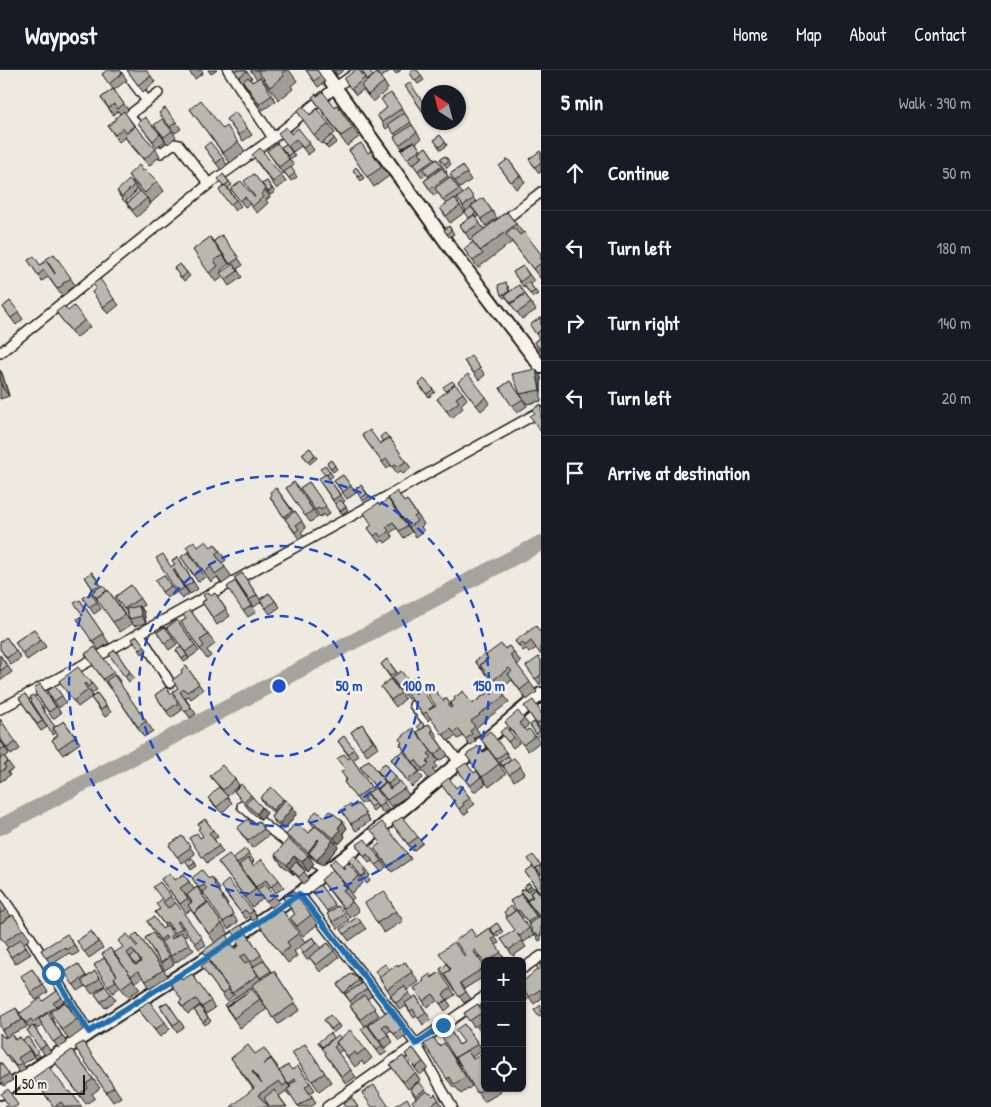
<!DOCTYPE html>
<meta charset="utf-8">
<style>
:root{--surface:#171b24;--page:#20242c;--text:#f1f3f6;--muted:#9ea1a6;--line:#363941}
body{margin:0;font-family:"Patrick Hand",sans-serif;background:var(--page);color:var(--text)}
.controls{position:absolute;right:15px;bottom:15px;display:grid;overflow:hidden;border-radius:8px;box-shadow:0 1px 4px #0004}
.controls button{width:45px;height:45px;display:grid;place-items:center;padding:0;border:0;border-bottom:1px solid var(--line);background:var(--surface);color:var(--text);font:25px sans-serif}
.compass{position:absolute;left:421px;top:15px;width:45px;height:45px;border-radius:50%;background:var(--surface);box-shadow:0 1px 4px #0004;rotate:324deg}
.scale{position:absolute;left:15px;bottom:12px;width:70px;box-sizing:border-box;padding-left:5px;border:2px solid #1c1c1c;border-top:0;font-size:14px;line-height:18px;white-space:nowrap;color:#1c1c1c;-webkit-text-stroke:4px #f7f3e8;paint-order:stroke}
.stop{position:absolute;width:15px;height:15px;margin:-11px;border:4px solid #1f6fb2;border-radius:50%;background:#fff}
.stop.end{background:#1f6fb2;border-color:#fff;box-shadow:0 1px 5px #0008}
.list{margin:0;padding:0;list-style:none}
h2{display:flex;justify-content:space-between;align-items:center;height:65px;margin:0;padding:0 20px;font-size:21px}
h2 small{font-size:16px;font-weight:400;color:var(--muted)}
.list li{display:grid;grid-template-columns:32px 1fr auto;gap:15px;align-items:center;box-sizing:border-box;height:75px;padding:0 20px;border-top:1px solid var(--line)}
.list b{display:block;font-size:19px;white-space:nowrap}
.list em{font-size:16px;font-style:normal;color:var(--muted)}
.icon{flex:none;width:28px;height:28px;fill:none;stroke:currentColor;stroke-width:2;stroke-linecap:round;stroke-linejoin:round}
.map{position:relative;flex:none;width:541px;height:1037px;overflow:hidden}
header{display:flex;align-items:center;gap:30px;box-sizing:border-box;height:70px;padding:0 25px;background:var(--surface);border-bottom:1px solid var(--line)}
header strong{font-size:24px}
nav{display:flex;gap:28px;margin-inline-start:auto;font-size:18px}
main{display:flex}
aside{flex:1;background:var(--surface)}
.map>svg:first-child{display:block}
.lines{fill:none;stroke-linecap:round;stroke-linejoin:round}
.river{stroke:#a6a39d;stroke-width:16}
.street-casing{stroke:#1c1c1c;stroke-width:12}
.secondary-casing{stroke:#1c1c1c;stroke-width:16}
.street{stroke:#f7f3e8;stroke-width:9}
.secondary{stroke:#f7f3e8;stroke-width:12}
.wall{fill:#a09d96;stroke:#1c1c1c;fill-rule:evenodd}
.shaded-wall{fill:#82807a;stroke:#1c1c1c}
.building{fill:#bab7af;stroke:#1c1c1c;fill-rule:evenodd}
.route{stroke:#1f6fb2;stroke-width:6}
.ring{fill:none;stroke:#1d4ed8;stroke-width:2.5;stroke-dasharray:9 6}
.centre{fill:#1d4ed8;stroke:#f7f3e8;stroke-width:2.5}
.ring-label{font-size:15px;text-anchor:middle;font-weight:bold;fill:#1d4ed8;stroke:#f7f3e8;stroke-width:5;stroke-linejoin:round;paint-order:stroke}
</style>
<header>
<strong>Waypost</strong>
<nav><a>Home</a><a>Map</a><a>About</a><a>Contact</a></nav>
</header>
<main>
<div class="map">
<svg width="541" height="1037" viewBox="0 0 541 1037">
<rect width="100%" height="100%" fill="#eeeae0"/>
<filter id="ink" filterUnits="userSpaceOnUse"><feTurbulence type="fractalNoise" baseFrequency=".02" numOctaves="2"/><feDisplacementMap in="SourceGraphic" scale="10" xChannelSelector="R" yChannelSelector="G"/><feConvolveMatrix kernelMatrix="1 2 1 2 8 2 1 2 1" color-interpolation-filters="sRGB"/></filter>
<g filter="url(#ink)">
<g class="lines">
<path class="river" d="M0,757l541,-284"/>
<g class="street-casing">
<path id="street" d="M124,0l23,31
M228,0l45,68
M158,23l-29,22 29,36 3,2 12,-9 6,1 30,39
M501,153l40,-31
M0,283l209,-169 64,-46 63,-51 24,-17
M139,563l31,50
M414,635l45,57
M0,639l77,-41 464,-257
M242,736l25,21 59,44
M0,824l34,49 55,90
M299,824l92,117 25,33 36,63
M522,899l19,-13
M327,1037l158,-111"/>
</g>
<g class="secondary-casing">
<path id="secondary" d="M323,0l66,93 68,94 84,110
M0,1023l89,-60 113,-72 97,-67 27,-23 18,-13 197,-164"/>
</g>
<use href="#street" class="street"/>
<use href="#secondary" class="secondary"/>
</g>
<path class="wall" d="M120,0l7,10 -13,10 14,20 -3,3 10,13 21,23 4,7 -11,10 -20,-23 -4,-6 -6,5 -11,-16 8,-7 4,-5 -2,-3 -5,4 -12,-17 12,-9 -11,-15z
M127,0l24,6 4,6 -12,10z
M188,0h14l1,3 -8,6z
M208,0h9l-6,4z
M234,0h12l6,8 -2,1 2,3 5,-3 -7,-9h39l8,11 -6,5 2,3 -14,11 -17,-21 -1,1 15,21 -13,9 -19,-27v1z
M306,0h11l8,12 -7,5z
M334,0h10l-7,5z
M359,0l8,11 6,-5 11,6 4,7 -15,13 -10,-12 -7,5 -12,-16z
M375,0h14l1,1 -10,7z
M393,0h8l-5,4z
M417,0l7,10 -6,4 -8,-11z
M405,16l23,24v9z
M391,23l15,22 15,24 -5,4 5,8 5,-4 9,13 2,-1 10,13 -1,1 3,5 1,-1 13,17 5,-4 8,12 7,-4 14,20 -11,8 -12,-17h-1l5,7 -2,2 8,11 23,-17 16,21 18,21v24h-1l-28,-36 -34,26 -14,-19 9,-7 6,-9 -9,7 -10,-15 10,-7 -4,-7 -8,-12 -2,1 9,12 -15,11 -10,-15 6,-4 -8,-11 -4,3 -10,-15 5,-4 -2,-3 -5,3 -9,-13 -1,1 -11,-16 1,-1 -8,-11 2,-1 -6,-10 -4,3 -9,-14 10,-7z
M317,26l17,11 3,-2 22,32 -12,9 -35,-49z
M190,39l33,20 15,13 7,9 -15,12z
M297,41l13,4 19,9 6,9 -3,3 5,6 -9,7 -4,-6 -3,1z
M159,43l17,9 5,7 -6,4z
M226,49l21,9 5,7 -9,6z
M138,53l22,11 5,7 -8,6z
M154,55l18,6 4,6 -8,7z
M298,58l16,22 -6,5 -7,-9 -8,6 -15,-19 13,1z
M440,65l7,10 -6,5 -7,-10z
M286,74l9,12 -5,3 -9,-12z
M204,77l19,11 4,7 -6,5z
M349,80l19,3 3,-2 18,25 -15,11z
M267,81l22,8 5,6 -3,3 6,9 -6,4 -6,-8 -2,1z
M541,82v20l-2,1 -10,-14z
M445,86l6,8 -4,4 -7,-9z
M508,89l17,23 -9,7 -17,-23z
M256,91l25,14 5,7 -9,7z
M462,96l9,14 -11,8 -10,-14z
M356,97l8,11 -3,3 -8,-11z
M143,101l14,10 7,10 -13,12 -4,-5 4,6 -14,13 -6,-7 -4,-6v-1h-1l-5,-5 -4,-7 17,-6 3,5 3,1 -12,-16z
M223,104l9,11 -4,3 13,18 -6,5 -16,-21 4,-4z
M254,104l16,23 -4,3 2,3 -11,10 -8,-9 -4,3 -14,-18 23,8h1z
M267,111l8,11 -5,3 -8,-11z
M449,156l5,8 -5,3 -5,-7z
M222,165l21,30 -6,4 5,8 -13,9 -6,-9 -7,5 -23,-32 17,-13 19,27 -8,6 1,2 9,-6 -17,-25z
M54,184l21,31 -8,6 1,1 -6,4 -14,-19 -6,4 -14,-21 12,5 15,9v-1z
M180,194l10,12 -6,5 -10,-13z
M523,196l11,15 -4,3 8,10 -5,3 -8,-10 -1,1 -11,-16z
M519,215l17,25 -14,9 -16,-22 -2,1 -3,-3 7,-9 2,6z
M92,222l22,7 5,6 -11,9z
M10,231l13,18 -7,6 -13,-18z
M68,241l17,9 5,7 -14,11 -20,-26z
M541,247v35l-7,-10 5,-4 -9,-13z
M464,291l16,7 5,7 -6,5z
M0,300l2,3 7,23 -9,3z
M541,307v24l-14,3 -7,-10z
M510,311l17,25 -10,7 -17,-25z
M458,312l28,15 4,6 -9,8z
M421,318l12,1 2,3 -6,5z
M463,323l4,6 -6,6 2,3 -11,10 -15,-19z
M362,365l18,9 9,-7 22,31 -8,6 -2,-3 -4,2 -6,-8 -4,4z
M310,378l7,10 -7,6 -8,-10z
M331,390l6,9 -4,3 -6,-9z
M325,395l8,11 -4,3 16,22 -2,2 5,7 -6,4 -24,-35 7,-4z
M343,405l13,18 -9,6 -13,-18z
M294,412l24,35 -8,5 -24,-34z
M309,412l21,31 -5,4 -1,-3 -4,3 -20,-29z
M361,415l9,12 -7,4 -8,-12z
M276,418l18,24 1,-1 11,17 -5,4 3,4 -5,3 -29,-42 2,-2z
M388,428l16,4 3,-2 17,24 -3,3 3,4 -8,6z
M388,429l24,33 -8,6 -7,-10 -7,5 3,4 -8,6 -2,-3 -4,3 -11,-15 4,-3 8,-20z
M215,474l11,16 -4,3 10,14 -10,7 -5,-7 -6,5 -25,-35h25z
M188,482l17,25 -7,5 -17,-25z
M178,487l20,32 -8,5 -12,-19 -1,1 12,18 -7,5 -5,-7 -5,-26 3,-2z
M92,502l9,14 6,5 1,-1 24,34 -12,8 -28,-40 2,-1 -9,-14z
M242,503l18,26 9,-6 11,14 -10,7 -9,-12 -7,5 -20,-29z
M164,505l12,18 -9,5 -5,-6z
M235,511l21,31 -8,5 -21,-30z
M131,515l13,20 -3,2 3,5 2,11 -12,3 -5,-7 -1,-5 -13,-17z
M91,523l10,16 -7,5 -11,-16z
M215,523l15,23 -13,9 -15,-23z
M80,530l29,43 -10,7 -22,-31 6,-4z
M190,540l25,34 -8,6 4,6 -4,3 -26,-37 5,-3z
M177,550l22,31 -10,7 -22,-31z
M165,557l12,17 -8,6 -12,-18z
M34,559l12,18 -19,13 -12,-18z
M541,563l-5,15 -7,5 -3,-4 -3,2 -8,-10z
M137,566l10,14 -5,4 -10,-15z
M6,567l15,21 -10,7 -11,-16z
M509,576l12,16 -4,3 20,27 -10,8 -15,-20 -12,10 9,12 -25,19 -8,7 4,6 -6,4 2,3 -6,5 -7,-10 -5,3 -2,-3 -8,5 -17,-23 -3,3 -18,-23 -2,1 -14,-16 -13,-19 6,-5 11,15 11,7 3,-3 22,29 12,-9 6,9 20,-3 24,-18 -9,-12 -1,1 -11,-14 13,-2z
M95,577l25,34 -1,2 34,48 -9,6 -33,-49 -1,1 -25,-35z
M181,577l8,12 -5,3 -8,-12z
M115,580l19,28 -5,4 -20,-28z
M0,585l12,17 -12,9z
M541,590v24l-1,1 -14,-19z
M186,596l17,24 -12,9 -2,-3 -4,2 11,16 -6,4 -18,-26 6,-4 4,-15z
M88,608l9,12 -5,3 -2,-3h-1l4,6 -15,11 -19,-26 28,-2z
M40,614l21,29 -8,6 -18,-26z
M55,616l11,16 -7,6 -12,-17z
M166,617l16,23 -11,8 -16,-23z
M381,617l20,6 4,6 -9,8z
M97,623l14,19 -6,5 -14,-19z
M25,624l22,33 -6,4 -22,-33z
M31,631l11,5 2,3 -1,1 12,17 9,-6 16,22 -17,12 -11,-15 6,-5 -1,-3 -4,3z
M524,636l17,6v18z
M0,649l20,30 -9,6 -11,-17z
M524,649l5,6 -5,4 2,2 3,-2 11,13 -12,9 -23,-29z
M534,652l7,10v3l-3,2 -8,-12z
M362,654l16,23 -11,8 -16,-23z
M429,654l9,13 -2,1 12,17 -9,6 -22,-29z
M500,662l14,5 5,6 -6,5z
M344,666l15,20 -6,4 20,30 2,-2 14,21 -6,4 -12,-16h-1l8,10 -5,4 -7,-10 -5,3 -17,-22 2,-2 -1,-10 3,-11 2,-1 -12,-17z
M480,668l26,14 5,8 3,-2 11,15 -11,8 -12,-16 -1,1z
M0,670l9,14 -4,3 8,12 -5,3 2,3 -10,7z
M400,674l31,7 7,10 -3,2 2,4 -4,3 3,4 -7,5 -7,-9 -2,2z
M488,679l18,25 -17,13 -23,-32 17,-2z
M403,681l20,27 -11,9 -21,-28z
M369,690l21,29 1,-1 -14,-18 8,-7 24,32 -18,12 -9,-12h-1l-21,-28z
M457,699l17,4 3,-2 9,13 -12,8z
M210,706l25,3 4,6 -12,11 5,7 -10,10 -9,-9 -5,-6 17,-4z
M441,714l15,4 4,-3 15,19 -8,6 2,2 -5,3z
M234,721l17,4 4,5 7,7 5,6 -6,7 -11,-9z
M260,728l25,2 12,13 -13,17 -8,-6 -5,-7 3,-4 -9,-8z
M358,734l12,17 -14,10 -15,-21 12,-3z
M325,747l22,11 -4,5 2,4 -6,7 -6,-3 5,6 -16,19 -15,-12 7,10 -6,8 -7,-6 -1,1 9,11 -5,6 -9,-10 -1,1 -12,-10 -7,-10 14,-15 -3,-5 23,-2 5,-6 -5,-7z
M205,749l13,18 -4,2 9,13 -16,11 -18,-25h11l3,-2 -3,-8z
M258,751l11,14 -17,13 -15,-20 15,-3z
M392,754l26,13 5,6 -10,8z
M182,766l13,18 -13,9 -13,-18z
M381,773l26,10 4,6 -19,13 -13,-17z
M356,775l26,16 4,6 -5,5 -9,-11 -3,2z
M245,779l9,12 -2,2 2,3 25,14 5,7 -8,6 -5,-7 -2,2 10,14 -8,6 -28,-38h-1l21,28 -11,9 -34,-45 19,2z
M533,785l5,16 -1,1 4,5v63l-2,1 -15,-25 -2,2 -12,-17 11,-7 16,24 1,-1 -18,-26 5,-3 -1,-1 5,-4 4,5 6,6 1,-1 -15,-21 8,-6z
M192,788l5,8 -6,4 -5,-8z
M348,790l18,9 4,7 -2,1 2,4 -3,3z
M329,795l30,11 4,7 -11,10 -16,-19 18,24 -3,2 8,11 -9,7 -29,-38 12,-10z
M184,804l10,15 3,-2 15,22 17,25 -3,2 9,13 4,-3 9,-11 24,37 2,-1 26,39 -22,14 -22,-33 -2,1 13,17 -27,19 -16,-23 12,-7 -33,-47 12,-8 -24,-33 -5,3 -25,-34 14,1zM188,827l4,5 -1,1 -4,-5zM250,894h2l2,3h-1l8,12z
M211,807l9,12 -2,1 10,14 -2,1 12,17 -10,7 -23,-35 -1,1 -12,-17 17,1z
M160,812l46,63 -7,4 -15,-22 -2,1 5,7 -3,2 10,13 -19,13 -28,-42 15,8 3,-3 -10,-14 5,-3 2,-10zM171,858l5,7 -1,2 -5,-7z
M320,815l16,22 2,-1 11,14 -11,9 -11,-15 2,-1 -17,-22z
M225,823l28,18 4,7 -4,3 -4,-5 -3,3z
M283,828l28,17 7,9 -15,12 -13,-18 5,-4z
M0,830l11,16 -10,7 12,-8 17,24 -6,4 7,11 -16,10 -9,-15 2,-1 -8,-11z
M390,831l13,20 -19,12 -7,-10z
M279,836l26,36 8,-5 8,11 7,-5 11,14 -19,15 -10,-14 -3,2 -8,-12 -5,3 3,5 -9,7 -24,-31z
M357,847l9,12 -17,12 -8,-12z
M497,853l6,9 -6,5 -7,-9z
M489,858l10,15 -3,3 9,13 -3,2h-17l-6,-5 -1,1 7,10v9l-21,13 7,10 -7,4 -24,-34 25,-12 11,-20z
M529,858l5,7 -10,7 -2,-1 4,6 -13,9 -12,-17z
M91,861l12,17 -14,10 -12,-17z
M137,863l31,43 -18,12 -7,-11 -8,6 -21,-30 24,-7z
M153,863l21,31 -9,6 -20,-32z
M71,870l8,12 -7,4 -3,-3 -18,12 -10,-15z
M110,878l30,41 -12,8 -8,-10 -7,6 -19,-28 10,-7z
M208,891l25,35 -6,5 -26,-35z
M405,892l14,20 -12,8 6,8 3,-2 15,24 -8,5 -6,-9 -3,2 -8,-12 -6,4 -10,-14 1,-1 -12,-18 11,-7 8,-3z
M541,893v36l-7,5 -12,-17 16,-18z
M78,894l9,13 8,-6 10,14 -13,9 -6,-8 -8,5 -13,-19z
M32,899l16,23 -12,8 -5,-7z
M440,902l15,23 -8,5 4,6 -6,5 -7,-11 -11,7 -13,-19z
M352,903l9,11 2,-1 9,13 -5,3 12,16 -14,11 -15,-20 2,-2 -15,-19z
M192,904l23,34 -9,6 -6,-9 -12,9 -9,-12 3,-2v-20z
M105,916l11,14 -11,8 -10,-14z
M57,921l7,10 2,-1 6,10h-1l13,19 -15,11 -15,-23 -2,2 15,24 -9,5 -15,-23 -6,4 -2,-3 -1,1 17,25 -6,3 -18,-25 3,-2 -8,-10 5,9 -16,7 5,6 4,-3 14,20 -11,7 3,5 -6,4 -8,-11 -1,1 -11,-16 3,-10 2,1 1,-1 -4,-7 14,-22 4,5 23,-12z
M522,921l6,8 -6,4z
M167,932l17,25 -7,5 -17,-26z
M478,934l7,10v6l-11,7 -10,-14z
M200,936l11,15 -6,4 -11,-15z
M138,939l27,13 5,7 -10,8z
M389,940l18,25 -8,6 -8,-11 -4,3 6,9 -8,6 -17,-23z
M324,950l14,4 2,3 -7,6z
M444,950l15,25 5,-3v-18l19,26 -11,7 13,31h14l2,4 -17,10 -24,-38v1l-5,-7z
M361,959l21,17 5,6 -6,4z
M28,967l12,19 -4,3 -13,-19z
M334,968h7l24,11 7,9 -8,7 -2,-4 -7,6 -13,-17 -4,3 18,24 -10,7 -21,-30 1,-1 -8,-11z
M83,972l38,55 -8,5 -38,-55z
M305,974l26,38 -12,9 -27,-38z
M440,976l11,7 21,33 -11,8 -5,-7 -2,1 -7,-9z
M413,978l15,20 -8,7 -15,-21z
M72,980l28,38 -8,6 3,4 -9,6 -31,-42z
M255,984l16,4 7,9 -1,1 13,19 -11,-16 13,-1 6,-4 17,24 -5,3 6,10 -5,4h-12l-8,-12 -2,1 -3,-5 -7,5 8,11h-17l-3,-4 -1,1 -13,-15 -22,-31z
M403,986l17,24 -12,9 -18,-24z
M0,993h1l12,17 -9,6 -4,-6z
M33,1008l49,29h-28z
M419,1012l7,10 3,2 4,2 2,-2 8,13h-27v-9l-6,-9z"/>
<path class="shaded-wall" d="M536,299l5,8v15l-1,-2z
M0,300l2,3 7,23 -7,-9 -2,-7z
M139,536l5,6 2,11 -4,-7z
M283,729l5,6 -10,11 -5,-6z
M262,737l5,6 -6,7 -4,-6z
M293,737l4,6 -13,17 -5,-6z
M343,751l4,7 -4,5 2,4 -6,7 -5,-6 4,-10z
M318,769l5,7 -14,7 4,6 -5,-7z
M333,770l5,7 -16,19 -5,-6z
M308,785l6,9 -6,8 -6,-10z
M294,786l7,10 -6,7 -5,-5 4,7 -7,-10z"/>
<path class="building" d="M107,0h13l2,3 -13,11 -7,-10z
M127,0h19l5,6 -13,9z
M234,0h12l1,1 -8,6z
M257,0h29l-4,3 2,3 -14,11z
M306,0h11l4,6 -7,5z
M355,0h4l6,8 -14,11 -7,-10z
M361,0h8l4,6 -5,4z
M414,0h3l5,6 -7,5 -5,-8z
M377,3l7,9 -16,13 -7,-9z
M248,7l4,5 8,-5 12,18 -13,9 -16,-23z
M410,13l18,27 -4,3 -19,-27z
M113,19l11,15 -7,5 -3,-5 -5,4 -8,-10z
M323,22l11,15 3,-2 16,23 -12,8 -29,-39 4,-3 1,2z
M391,23l11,15 -20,14 -5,-7 10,-7 -6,-9z
M201,30l22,29 4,-3 11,16 -15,11 -33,-44z
M303,36l7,9 7,-6 12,15 -15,11 -17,-24z
M165,38l11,14 -6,5 -11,-14z
M124,41l10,15 -8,6 -3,-4 -8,7 -7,-9 8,-7 -1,-1z
M235,42l12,16 -8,7 -13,-16z
M404,43l7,9 -17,12 -6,-10z
M145,47l15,17 -7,7 -15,-18z
M162,49l10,12 -8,6 -10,-12z
M412,55l5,7 -18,13 -5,-8z
M135,56l21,23 -12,10 -20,-23z
M286,57l5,7 7,-6 12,15 -7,5 -7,-9 -8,7 -10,-13z
M332,65l2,4 -8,7 -3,-4z
M440,65l5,7 -6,5 -5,-7z
M413,71l1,1 -13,8v-1z
M414,71l6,8 -13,10 -6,-9z
M210,72l13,16 -7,5 -12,-16z
M277,73l12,16 -10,8 -12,-16z
M361,73l7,10 3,-2 11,16 -15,10 -18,-27z
M286,74l6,8 -4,4 -7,-9z
M426,77l8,12 -16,12 -5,-7 10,-7 -4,-5z
M260,78l21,27 -8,7 -21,-27z
M540,81l1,1v10l-6,5 -6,-8z
M445,86l4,5 -5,3 -4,-5z
M437,89l5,7 -14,10 -5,-7z
M508,89l12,17 -9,6 -12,-16z
M139,95l4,6 2,-2 12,12 -12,12 -17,-18z
M462,96l5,7 -12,8 -5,-7z
M291,97l4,6 -6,5 -5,-6z
M356,97l6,8 -4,2 -5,-7z
M442,98l6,8 -18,13 -6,-8z
M223,104l6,8 -5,4 -6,-7z
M254,104l12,16 -5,4 2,3 -11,10 -7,-10 -5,4 -9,-12 10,-8 13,16h1l-11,-16z
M450,107l9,12 -16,11 -8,-12z
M129,110l5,5 -12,12 -5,-6z
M267,111l5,8 -4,3 -6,-8z
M225,115l11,15 -6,5 -11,-15z
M138,119l2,2 -12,12 -2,-2z
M468,120l6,8 -11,8 -6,-8z
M140,121l7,7 -14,12 -6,-6z
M455,128l5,8 -14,10 -6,-8z
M483,128l9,13 -11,8 -10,-13z
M471,137l5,6 -7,5 -4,-6z
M507,142l9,12 -36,27 -9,-12z
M474,145l6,8 -15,10 -5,-8z
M449,156l2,4 -4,4 -3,-4z
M514,158l6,7 4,-3 17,22v9l-8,6 -27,-35z
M222,165l17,23 -9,6 -16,-23z
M210,167l13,18 -9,5 4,6 -9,7 -16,-23z
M473,172l10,12 -10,7 -9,-12z
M54,184l17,24 -9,6 1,1 -6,4 -13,-19 -6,5 -10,-15 6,-4 6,9 6,-4 9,13v-1l-9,-14z
M180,194l7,9 -6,5 -7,-10z
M233,194l5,7 -13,9 -5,-7z
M523,196l6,9 -9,7 -7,-10z
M100,209l14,20 -11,8 -11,-15 4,-4 -3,-4z
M506,212l3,10 -8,3 -3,-10z
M529,212l6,9 -5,3 -6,-9z
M519,215l6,8 -14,10 -6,-8z
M525,224l6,9 -14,10 -6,-9z
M10,231l9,11 -8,6 -8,-11z
M64,236l4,5 6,-5 11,14 -14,11 -15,-19z
M541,247v13l-5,4 -6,-9z
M541,267v10l-2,1 -5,-6z
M471,286l9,12 -6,5 -10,-12z
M536,299l4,21 -20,4 -8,-20z
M468,304l18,23 -10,8 -18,-23z
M424,309l9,10 -6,5 -8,-10z
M452,311l3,3 -9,7 -3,-4z
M510,311l13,18 -11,7 -12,-18z
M455,314l8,9 -7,5 3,4 -12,9 -10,-12z
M541,334v28l-11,-16 5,-3 -3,-3z
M370,360l10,14 9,-7 17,24 -8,6 -2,-3 -4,3 -5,-8 -5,3 -20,-27z
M385,363l4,5 -6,4 -3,-5z
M310,378l5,7 -7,6 -6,-7z
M331,390l4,6 -4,3 -4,-6z
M325,395l5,7 -3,3 -1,-1 -1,1 -5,-6z
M326,404l14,21 -7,5 -15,-21z
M343,405l8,11 -8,6 -9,-11z
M294,412l19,28 -8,6 -19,-28z
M309,412l17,24 -5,4 -2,-2 -4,2 -15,-22z
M361,415l6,9 -6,4 -6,-9z
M276,418l16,23 -8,6 -14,-20 2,-2 -2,-3z
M397,421l7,11 3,-2 10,15 -3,2 3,4 -8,6 -21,-29z
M388,429l19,27 -8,5 -6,-9 -7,5 3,4 -8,6 -3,-4 -4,3 -6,-8 4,-3 -8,-12 14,-10 2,2z
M341,430l5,7 -6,4 -5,-7z
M295,441l7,10 -6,4 3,4 -4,3 -10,-13z
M194,471l4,6 8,-6 5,6 4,-3 4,7 -4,3 10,13 -10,7 -4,-7 -7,5 -18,-25z
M188,482l13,18 -7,5 -13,-18z
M163,484l8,13 4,-3 -3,-3 6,-4 15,25 -8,5 -11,-18 -1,1 11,18 -7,4 -21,-34z
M92,502l8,12 -7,5 -8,-12z
M242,503l15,22 -8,5 -15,-22z
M164,505l7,11 -9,6 -7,-12z
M235,511l16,25 -8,5 -16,-24z
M103,515l4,6 -11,7 2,2 -6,-8z
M131,515l9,13 -16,11 -9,-12z
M108,520l17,25 -12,7 -17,-24z
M208,522l3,4 4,-3 11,16 -13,9 -11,-16 4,-2 -3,-5z
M91,523l6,9 -8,5 -6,-9z
M269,523l6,8 -9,7 -6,-8z
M80,530l23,34 -11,7 -15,-22 6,-4 -9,-12z
M139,536l3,10 -13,3 -3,-10z
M190,540l18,25 -8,5 4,6 -4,3 -19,-27 5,-3 -3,-4z
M177,550l18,25 -10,7 -18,-25z
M536,556l5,7v22l-10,-14 -6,5 -3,-4 -4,3 -3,-4z
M165,557l8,11 -9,5 -7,-11z
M34,559l7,11 -19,13 -7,-11z
M137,566l8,11 -5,3 -8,-11z
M6,567l10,14 -9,7 -7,-9v-7z
M501,574l4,5 4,-3 5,6 -4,3 20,27 -10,8 -12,-16 4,-3 -3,-3 -17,13 -12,-16 8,-6 -2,-4z
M95,577l19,25 -11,7 -18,-25z
M181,577l6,8 -5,4 -6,-9z
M115,580l15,22 -6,4 -15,-22z
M485,584l3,5 -8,6 2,3 -1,1 -6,-8z
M0,585l7,11 -7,5z
M539,587l2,3v15l-6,4 -9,-13z
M387,589l9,13 -6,4 -9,-12z
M186,596l13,18 -12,8 -3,-3 -4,3 11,16 -6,4 -13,-20 6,-4 -6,-8 10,-7 -1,-3z
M78,597l9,12 1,-1 4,5 -4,4 -3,-4 -1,1 4,6 -15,11 -14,-20z
M401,601l8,10 3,-3 22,28 -5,3v1l7,-4 -8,-11 7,-5 8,11 3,-3 4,6 -2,1 2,3 2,-1 -2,-4 5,-3 -1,-2 9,-7 9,13 18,-13 -3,-3 5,-5 3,4 2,-2 8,11 -26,18 1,1 -9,6 4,6 -5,4 2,3 -6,5 -8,-10 -4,4 -3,-4 -8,6 -17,-23 -3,2 -18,-23 -2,2 -11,-15z
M114,605l32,46 -8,6 -32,-46z
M390,609l11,14 -10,7 -10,-13z
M40,614l16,23 -7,5 -14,-19 1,-1 -2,-3z
M55,616l7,10 -8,5 -7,-10z
M166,617l12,16 -11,8 -12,-16z
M97,623l9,13 -5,4 -10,-12z
M25,624l18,27 -6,3 -18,-26z
M33,625l9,11 -1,1 14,20 -2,1 1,1 -3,3 -20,-31 1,-1 -2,-3z
M533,630l8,12v9l-4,3 -13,-18z
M518,641l6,8 -5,4 7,8 3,-2 6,7 -12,9 -18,-23z
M0,649l16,23 -9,6 -7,-10z
M64,651l11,16 -17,12 -6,-9 6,-5 -5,-7z
M422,652l3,5 -5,3 -3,-4z
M534,652l6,9 -4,3 -6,-9z
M362,654l11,17 -11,8 -11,-17z
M429,654l4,6 -2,2 12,16 -9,7 -17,-23z
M506,657l8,10 -6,5 -8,-10z
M413,658l18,23 -3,3 3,3 -5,4 3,3 -7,5 -6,-9 -3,2 -13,-18 2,-1 -3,-4z
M490,661l16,21 -10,7 -16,-21z
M344,666l10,13 -6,5 -10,-13z
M0,670l5,7 -5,3z
M478,676l5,7 5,-4 11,15 -17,13 -16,-22z
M403,681l16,21 -12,8 -16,-21z
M344,684l4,5 3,-2 20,30 -15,11 -12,-16 3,-2 -6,-8 4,-3 -8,-10z
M4,686l4,6 -4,3 2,3 -6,4v-13z
M508,686l3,4 -8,6 1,2 -4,-6z
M514,688l7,8 -12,9 -6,-9z
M369,690l16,22 -8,7 -17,-22z
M385,693l11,14 -8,7 -11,-14z
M466,693l8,10 3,-2 4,6 -11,9 -13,-17z
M222,695l13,14 -12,11 -13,-14z
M449,708l7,10 4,-3 10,13 -7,5 1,2 -5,4 -18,-25z
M400,711l5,7 -18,12 -9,-11 8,-6 4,6z
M241,714l10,11 -8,7 -9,-11z
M219,717l9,10 -11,10 -9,-9z
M271,717l12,12 -10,11 -13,-12z
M375,718l10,14 -7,5 -10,-14z
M368,725l7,9 -5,3 -6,-9z
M252,727l10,10 -5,7 -11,-10z
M285,730l8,7 -14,17 -8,-7z
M350,734l3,3 5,-3 8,10 -15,10 -10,-14z
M316,741l9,6 5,-6 13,10 -5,7 2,2 -6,8 -25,-18z
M402,747l16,20 -10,7 -16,-20z
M205,749l8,11 -4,3 10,13 -17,11 -13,-19 8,-5 3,5 3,-2 -5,-7 2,-1 -2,-4z
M248,749l4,6 6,-4 6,8 -16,12 -11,-13z
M382,752l25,31 -19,13 -14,-18 7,-5 -10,-13z
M295,753l14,10 6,-7 18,14 -16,20 -8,-7 10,-13 -1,-1 -10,13 -22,-17z
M182,766l9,11 -14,10 -8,-12z
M288,769l20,16 -6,7 -8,-6 -7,9 -12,-10z
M365,769l17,22 -6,4 -9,-11 -2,3 -9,-12z
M245,779l4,5 -12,10 -4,-6z
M229,784l27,35 -11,8 -27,-35z
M354,785l12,14 -3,2 3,3 -4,3 -14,-17z
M533,785l8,10 -6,4 -7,-10z
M192,788l3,5 -6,4 -3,-5z
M248,788l6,8 8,-7 17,21 -8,7 -5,-7 -10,7 -17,-22z
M335,789l10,11h1l-3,-4 5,-3 11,13 -12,10 -18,-21z
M296,792l9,9 -6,6 -9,-9z
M541,795v10l-5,-7z
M533,796l8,11v12l-2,2 -14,-19z
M202,800l7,9 2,-2 4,6 -1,1 9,13 -1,1 12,17 -11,7 -20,-30 4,-3 -3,-4 -5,3 -7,-10z
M333,800l14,18 -4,2 9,11 -8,7 -23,-28z
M170,803l5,7 9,-6 5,8 -9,6 8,10 -8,6 -19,-25z
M228,810l25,31 -4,3 -4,-4 -4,3 -20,-27z
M160,812l11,14 -8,6 5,6 8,-5 26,35 -7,5 -16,-22 -2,1 5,6 -7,5 -8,-11 -3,2 -9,-12 5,-3 -4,-5 6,-5 -9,-12z
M529,813l2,3 -5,4 -2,-3z
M265,814l9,12 -8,6 -9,-12z
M320,815l15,20 -8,6 -15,-20z
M197,817l10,15 -8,6h1l-6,5h1l-1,1 -6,-9 4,-3 -5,-7z
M534,817l4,4 -3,-2 -5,4 2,3 -5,4 -7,-9 5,-3 2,4z
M535,819l4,5 2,-2v42l-3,2 -2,-3 -2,2 -5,-11 10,-8 -12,-15 6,-4 -3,-4z
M293,821l18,24 -14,11 -7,-8 5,-4 -12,-16z
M384,821l12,20 -19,12 -12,-20z
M521,824l15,22 -8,6 -9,-12 -2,1 -7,-10z
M0,830l6,10 -6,3z
M208,833l14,21 -13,10 -15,-21z
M279,836l20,27 -12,9 3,5 -9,7 -24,-32z
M338,836l7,8 -12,8 -6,-8z
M511,836l4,5 -8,6 -3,-5z
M516,840l13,18 -9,8 -3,-2 5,6 -13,10 -8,-11 14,-9 -9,-12z
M13,845l10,14 -19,13 -4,-5v-15l1,1z
M154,847l8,12 5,-4 6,9 -3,2 2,3 9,-7 8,12 -18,12 -10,-14 6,-4 -2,-2 -5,4 -13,-19z
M357,847l4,5 -17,12 -3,-5z
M497,853l4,6 -7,5 -4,-6z
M241,855l20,30 -10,7 -6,-8 -5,3 5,6 3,-2 10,14 -26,18 -29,-42 23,-16 9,14 4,-3 -2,-3 2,-2 -7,-10z
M489,858l6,9 -3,2 9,13 -12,9h-4v3l-10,-14 -2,1 12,16 -25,16 6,9 -7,5 -15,-23 7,-5 -12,-16 15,-11 11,15 1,-1 -11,-15 16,-12 5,8z
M91,861l7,11 -14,10 -7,-11z
M137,863l26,37 -17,11 -8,-10 -7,5 -17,-23 9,-6 -5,-6 9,-7 10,13 1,-1 -7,-9zM132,879l9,12 -6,4 -8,-12z
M153,863l16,24 -8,6 -16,-25z
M67,864l7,11 -7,5 -2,-3 -19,11 -5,-8z
M313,867l4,6 -14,10 -5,-5z
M21,869l5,8 -15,10 -5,-8z
M328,873l6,8 -18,14 -7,-8z
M110,878l23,31 -12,9 -7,-10 3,-3 -15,-21z
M135,883l6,9 -5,3 -6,-8z
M104,888l13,17 -3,3 2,3 -8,5 -14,-21z
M264,890l7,11 -11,7 -7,-11z
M208,891l21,28 -7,5 -21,-28z
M405,892l7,10 -25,17 -8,-12 18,-12 1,2z
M541,893v26l-12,8 -7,-10v-5l16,-13 -2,-3z
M78,894l8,12 -13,9 -8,-13z
M385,894l5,6 -10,7 -5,-6z
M447,894l3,6 -6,4 -4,-5z
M32,899l11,16 -12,8 -10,-17z
M95,901l5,7 -13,10 -5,-7z
M274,901l21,32 -22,15 -21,-33z
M440,902l11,16 -8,6 4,6 -7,4 -7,-10 -10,7 -9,-13 11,-7 -2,-2 7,-5 2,4z
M352,903l7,7 -15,13 -7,-8z
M192,904l19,27 -9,6 -6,-8 -13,8 -4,-5 3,-2 -12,-17 10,-7 2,4z
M363,913l4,6 -17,12 -5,-7z
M105,916l6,8 -10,8 -6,-8z
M404,916l5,7 -13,10 -6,-7z
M251,917l1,2 -26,18 2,3 -4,-5z
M252,919l8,10 -26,19 -8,-11z
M57,921l5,6 -9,6 3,3 -23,16 -2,-3 -5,4 -7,-9 22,-16 2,3z
M364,925l11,13 -14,11 -11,-13z
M416,926l10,17 -8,5 -5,-9 -3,2 -5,-8z
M66,930l4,6 -1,1 -4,-5 -8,5 -1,-1z
M149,931l16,21 -10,8 -17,-21z
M65,932l12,17 -15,11 -12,-18z
M167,932l13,19 -7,4 -13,-19z
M478,934l5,8 -14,9 -5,-8z
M541,935v11l-2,1 -5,-7z
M200,936l8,12 -5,4 -9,-12z
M16,938l6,12 -20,10 -2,-3v-10z
M389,940l14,18 -9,6 -8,-10 -4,3 6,8 -8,6 -12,-16z
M48,943l14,23 -9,6 -14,-23z
M330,945l8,9 -7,5 -7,-9z
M444,950l15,25 5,-3 -9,-12 9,-6 14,20 -22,13 -1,1 -20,-32z
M484,953h1v15l-8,-11z
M367,955l15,21 -5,4 -16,-21z
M33,956l13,19 -6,4 -13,-19z
M350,960l15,19 -8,6 -2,-3 -7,5 -12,-15z
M0,963l3,4 1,-1 1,2 6,-4 4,6 5,-3 10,13 -12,8 4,5 -6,3 -8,-11 -2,1 -6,-9z
M330,963l3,5 -11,9 -4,-5z
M338,965l3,3 -5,4 1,2 -3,3 17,23 -9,7 -17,-23 1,-1 -4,-5z
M28,967l10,15 -4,3 -11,-15z
M434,968l5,8 5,-3 22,34 -12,7 -5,-7 -2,2 -23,-35z
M83,972l31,45 -8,5 -31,-45z
M305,974l20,29 -13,8 -20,-28z
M248,975l7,9 9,-6 7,10 -8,6 8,-5 16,24 -4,3 -4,-5 -21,14 11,12h-38l23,-19 -23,-30zM253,1001l9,13 -10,-12z
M413,978l10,14 -8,6 -10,-14z
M72,980l21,29 -7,5 2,4 -9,6 -24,-32z
M467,980l6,9 9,-5 3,5v29l-8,5 -21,-36z
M403,986l13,17 -13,9 -13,-17z
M0,993h1l8,11 -9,6z
M288,995l4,5 6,-4 12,17 -5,4 7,10 -14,9 -11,-17 4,-2 -2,-2 7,-4 -1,-2 -7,5 -9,-13z
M49,997l19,25 2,-1 12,16h-17l-4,-5 -7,5 -21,-29z
M419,1012l6,7 -9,7 -6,-7z
M374,1015l15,22h-17l-10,-14z
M8,1019l10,16 -3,2h-11l4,-2 -7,-11z
M274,1020l12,16 -2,1h-14l-6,-9z
M427,1021l2,3 1,-1 3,3 2,-2 4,6 -11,7h-12l-4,-6z
M352,1028l6,9h-13l-2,-3z
M407,1028l5,9h-16l-1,-1z"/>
</g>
<g class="lines" filter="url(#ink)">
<path class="route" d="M53,903l36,59 113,-71 97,-67 92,116 25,34 27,-19"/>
</g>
<g class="ring">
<circle cx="279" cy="616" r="70"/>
<circle cx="279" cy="616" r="140"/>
<circle cx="279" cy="616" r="210"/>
</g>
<circle cx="279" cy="616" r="8" class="centre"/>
<g class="ring-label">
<text x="349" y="621">50 m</text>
<text x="419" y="621">100 m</text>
<text x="489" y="621">150 m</text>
</g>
</svg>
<div class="controls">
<button>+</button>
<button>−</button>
<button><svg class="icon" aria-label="locate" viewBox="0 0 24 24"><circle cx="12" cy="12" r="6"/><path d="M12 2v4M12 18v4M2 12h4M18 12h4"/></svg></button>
</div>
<svg class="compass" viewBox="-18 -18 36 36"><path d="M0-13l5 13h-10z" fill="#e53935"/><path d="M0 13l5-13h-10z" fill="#9ea1a6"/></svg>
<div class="scale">50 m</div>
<div class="stop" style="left:53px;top:903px"></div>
<div class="stop end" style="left:443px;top:955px"></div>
</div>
<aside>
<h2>5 min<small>Walk · 390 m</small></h2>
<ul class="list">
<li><svg class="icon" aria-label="ahead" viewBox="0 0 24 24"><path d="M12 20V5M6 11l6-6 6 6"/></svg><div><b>Continue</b></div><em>50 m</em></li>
<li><svg class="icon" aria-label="left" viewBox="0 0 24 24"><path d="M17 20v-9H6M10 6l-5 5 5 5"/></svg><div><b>Turn left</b></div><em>180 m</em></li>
<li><svg class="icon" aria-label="right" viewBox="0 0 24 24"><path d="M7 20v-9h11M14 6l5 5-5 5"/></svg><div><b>Turn right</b></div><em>140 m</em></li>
<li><svg class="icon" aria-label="left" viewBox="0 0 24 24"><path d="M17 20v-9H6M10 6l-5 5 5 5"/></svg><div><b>Turn left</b></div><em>20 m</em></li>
<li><svg class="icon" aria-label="arrive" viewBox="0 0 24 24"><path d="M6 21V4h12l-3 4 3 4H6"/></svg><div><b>Arrive at destination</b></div></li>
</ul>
</aside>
</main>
